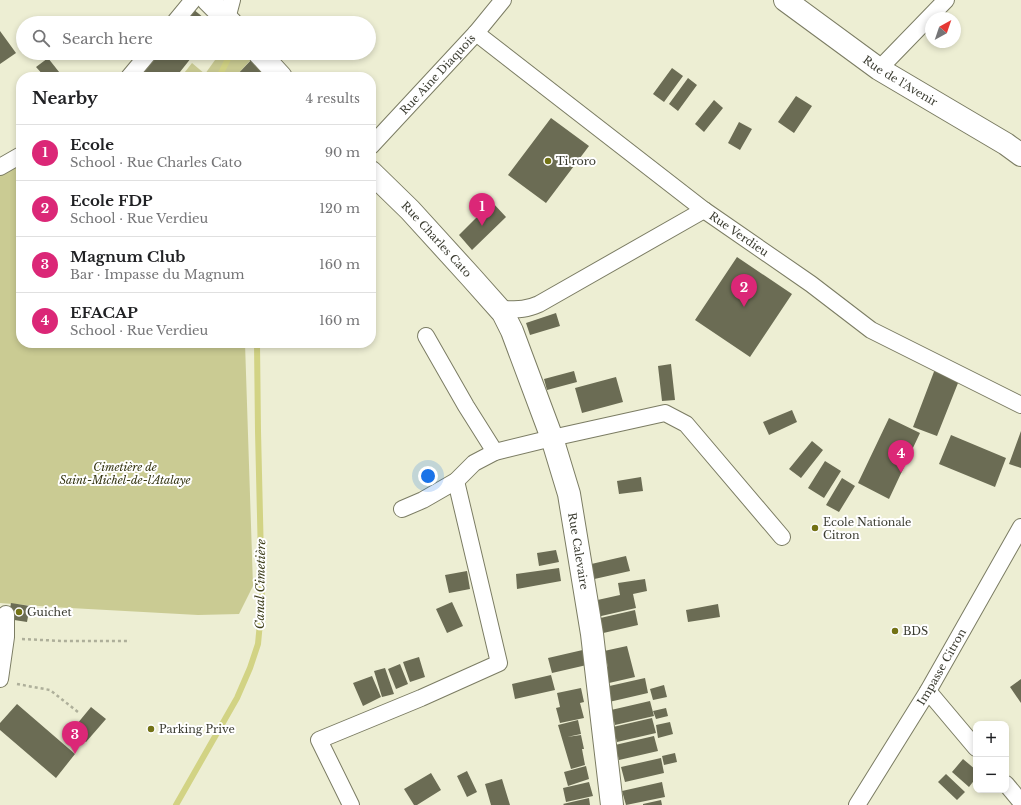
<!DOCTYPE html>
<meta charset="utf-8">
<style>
:root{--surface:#fff;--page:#f2f2f2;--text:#202124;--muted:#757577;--line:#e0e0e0;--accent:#db2777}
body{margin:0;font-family:"Libre Baskerville",serif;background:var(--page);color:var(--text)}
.controls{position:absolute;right:12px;bottom:12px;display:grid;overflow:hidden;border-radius:8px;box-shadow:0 2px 6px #0003}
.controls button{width:36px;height:36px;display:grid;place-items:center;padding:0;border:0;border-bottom:1px solid var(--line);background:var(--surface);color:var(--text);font:20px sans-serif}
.compass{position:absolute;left:925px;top:12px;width:36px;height:36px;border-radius:50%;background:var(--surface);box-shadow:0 2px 6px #0003;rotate:40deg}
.you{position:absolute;left:428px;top:476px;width:14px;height:14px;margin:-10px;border:3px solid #fff;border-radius:50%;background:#1a73e8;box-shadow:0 0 0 6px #1a73e833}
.badge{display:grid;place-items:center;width:26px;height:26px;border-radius:50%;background:var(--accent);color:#fff;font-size:13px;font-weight:700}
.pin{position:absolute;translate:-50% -33px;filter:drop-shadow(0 1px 2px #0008)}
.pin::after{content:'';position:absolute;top:21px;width:14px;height:12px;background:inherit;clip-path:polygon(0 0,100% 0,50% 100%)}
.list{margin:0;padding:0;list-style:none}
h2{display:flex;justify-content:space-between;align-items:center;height:52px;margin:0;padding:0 16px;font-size:17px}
h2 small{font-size:13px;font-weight:400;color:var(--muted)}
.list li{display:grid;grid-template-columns:26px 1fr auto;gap:12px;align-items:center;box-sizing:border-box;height:56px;padding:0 16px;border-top:1px solid var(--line)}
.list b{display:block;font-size:15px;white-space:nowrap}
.list p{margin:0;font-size:13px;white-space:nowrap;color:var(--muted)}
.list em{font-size:13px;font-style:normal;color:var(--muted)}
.icon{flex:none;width:22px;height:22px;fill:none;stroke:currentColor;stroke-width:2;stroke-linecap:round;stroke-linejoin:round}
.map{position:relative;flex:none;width:1021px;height:805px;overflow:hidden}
.search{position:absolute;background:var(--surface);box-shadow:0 2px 6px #0003;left:16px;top:16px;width:360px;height:44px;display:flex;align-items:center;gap:10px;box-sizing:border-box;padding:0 14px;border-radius:22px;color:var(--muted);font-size:15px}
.panel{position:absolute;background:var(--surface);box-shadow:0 2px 6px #0003;left:16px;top:72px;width:360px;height:276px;border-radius:16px}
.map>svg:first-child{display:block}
.green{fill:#cacb93}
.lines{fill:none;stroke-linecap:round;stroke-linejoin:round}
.stream{stroke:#d2d384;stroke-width:6}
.building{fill:#6b6c54}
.street-casing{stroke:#7b7c63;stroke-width:18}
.secondary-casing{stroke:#7b7c63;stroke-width:24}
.path{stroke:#aeaf9a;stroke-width:2.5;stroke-dasharray:3 3;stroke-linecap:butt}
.street{stroke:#fff;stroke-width:16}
.secondary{stroke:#fff;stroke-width:22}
.poi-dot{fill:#737215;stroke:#fff;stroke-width:1.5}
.labels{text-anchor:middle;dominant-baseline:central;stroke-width:4;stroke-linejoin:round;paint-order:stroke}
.street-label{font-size:11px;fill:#3c3d32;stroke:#fff}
.poi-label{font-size:11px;fill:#3c3d32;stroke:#fff;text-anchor:start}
.park-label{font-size:11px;font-style:italic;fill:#343411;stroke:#fff}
.water-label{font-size:12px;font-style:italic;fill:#3d3d1a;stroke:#fff}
</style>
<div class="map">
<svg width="1021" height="805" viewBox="0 0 1021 805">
<rect width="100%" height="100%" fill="#edeed3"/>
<path class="green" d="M220,53h37l-22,24h-54l11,-14 13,11z
M21,155v188h224l8,243 -14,28 -41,1 -146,-8 -52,-4v-436z"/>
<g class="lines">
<path class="stream" d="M219,77l12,-24
M176,805l61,-107 13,-30 8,-24 4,-43 -4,-170 -1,-88"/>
</g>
<path class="building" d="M193,9l17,14h-29z
M0,31l16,22 -16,11z
M156,53h39l-19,24h-40z
M48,58l15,19h-18l-9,-10z
M253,58l11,12 -7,7h-22z
M672,68l11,8 -19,26 -11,-8z
M688,78l9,7 -19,26 -9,-7z
M796,96l16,10 -18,27 -16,-11z
M714,100l9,8 -19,24 -9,-8z
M551,118l38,28 -43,57 -38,-28z
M739,122l13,7 -12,21 -12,-7z
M492,202l14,15 -34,33 -13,-15z
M737,257l55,37 -42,63 -55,-37z
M556,313l4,13 -30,9 -4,-12z
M671,364l4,36 -13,1 -4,-35z
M935,369l25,9 -23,58 -24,-9z
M574,371l3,11 -30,8 -3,-11z
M616,377l7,25 -41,11 -7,-25z
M792,410l5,12 -28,13 -6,-13z
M889,418l31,15 -31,66 -31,-16z
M1021,431v37l-12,-4z
M951,435l55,23 -11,29 -56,-23z
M812,441l11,9 -22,28 -12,-9z
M825,461l16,10 -17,27 -16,-10z
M641,477l2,14 -24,3 -2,-13z
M842,478l13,8 -16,26 -13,-7z
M556,550l3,12 -20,4 -2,-13z
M626,556l4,15 -40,9 -3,-15z
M559,568l2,13 -44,8 -1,-15z
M467,571l3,18 -21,4 -4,-18z
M645,579l2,12 -14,3 3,14 -39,9 -4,-16 27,-6 -2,-12z
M452,602l11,24 -16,7 -11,-24z
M11,603l19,3 -3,16 -19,-3z
M718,604l2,13 -32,5 -2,-12z
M635,610l3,15 -39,9 -3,-15z
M627,646l8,31 -26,6 -4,-16h3l-4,-16z
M587,649l4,15 -39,9 -4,-15z
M419,657l6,20 -15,5 -7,-20z
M400,664l8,20 -12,5 -8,-20z
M385,668l9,26 -12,3 -8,-26z
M551,675l4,15 -40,9 -3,-15z
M372,676l9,21 -18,9 -10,-23z
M645,678l3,15 -39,9 -4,-15z
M1021,679v24l-11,-16z
M664,685l3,12 -14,3 -3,-11z
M581,688l3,14 -4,1 4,15 -24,5 -4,-15 4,-1 -3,-14z
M650,701l4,15 -39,9 -4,-15z
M17,704l58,50 -19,24 -56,-48v-7z
M91,707l15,12 -20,23 -14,-12z
M666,708l2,8 -12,3 -3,-8z
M652,718l4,15 -39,9 -4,-15z
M578,720l3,14 -14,3 14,-2 3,14h-2l3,16 -14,4 -13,-44z
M670,722l3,12 -15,4 -2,-13z
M654,736l4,15 -39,9 -4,-15z
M675,753l2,9 -13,3 -2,-9z
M661,758l3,15 -39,9 -4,-15z
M963,759l13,11v8l-7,9 -17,-15z
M586,766l3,13 -21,7 -4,-14z
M467,771l10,21 -10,5 -10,-21z
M431,773l10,17 -24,15h-3l-10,-16z
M946,774l19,18 -8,8 -19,-18z
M502,779l8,26h-19l-6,-21z
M589,782l4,14 -27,6 -3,-14z
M662,782l3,15 -39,8 -4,-14z
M589,798l1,7h-26l-1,-1z
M661,800l1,5h-19v-1z"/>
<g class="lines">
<g class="street-casing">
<g id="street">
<path d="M227,19l5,-19"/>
<path d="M174,23l19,-23"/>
<path id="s1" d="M476,33l228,177 107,74 60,46 150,75"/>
<path d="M879,69l67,-69"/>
<path d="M129,77l20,-24"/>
<path id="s2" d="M371,146l105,-113 27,-33"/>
<path d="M0,167l21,-12"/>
<path d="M500,309c16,0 23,2 39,-5l165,-94"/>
<path d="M426,336l40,70 29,46"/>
<path d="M402,509l21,-9 33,-19 18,-18 21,-11 57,-14 113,-25 21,11 96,113"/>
<path d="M0,679l6,-42v-23"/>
<path d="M928,691l48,57"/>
<path d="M1006,784l15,18"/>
<path d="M351,805l-32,-65 102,-42 78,-35 -43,-182"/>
<path id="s3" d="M857,805l71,-114 93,-164"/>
</g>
</g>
<g class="secondary-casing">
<g id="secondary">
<path d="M208,0l23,23"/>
<path id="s4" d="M785,0l94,69 127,75 15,11"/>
<path d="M259,53l22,24"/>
<path id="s5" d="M371,172l39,38 61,67 32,36 9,18 40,107 17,56 23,140 20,171"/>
</g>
</g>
<path class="path" d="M22,639l40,2h68
M17,684l33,6 28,22"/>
<use href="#street" class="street"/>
<use href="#secondary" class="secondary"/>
</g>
<g class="poi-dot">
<circle cx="548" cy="161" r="4"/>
<circle cx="815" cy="528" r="4"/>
<circle cx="19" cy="612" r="4"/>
<circle cx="895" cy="631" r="4"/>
<circle cx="151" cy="729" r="4"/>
</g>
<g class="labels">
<g class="street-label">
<text stroke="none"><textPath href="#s2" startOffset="98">Rue Aine Diaquois</textPath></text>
<text stroke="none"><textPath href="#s4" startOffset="141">Rue de l'Avenir</textPath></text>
<text stroke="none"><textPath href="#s1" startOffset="331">Rue Verdieu</textPath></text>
<text stroke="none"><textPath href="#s5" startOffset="94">Rue Charles Cato</textPath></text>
<text stroke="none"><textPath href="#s5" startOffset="444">Rue Calevaire</textPath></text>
<text stroke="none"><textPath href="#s3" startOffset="162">Impasse Citron</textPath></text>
</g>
<g class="poi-label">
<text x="556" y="161">Ti roro</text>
<text x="823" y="522">Ecole Nationale<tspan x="823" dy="13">Citron</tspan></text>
<text x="27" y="612">Guichet</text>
<text x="903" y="631">BDS</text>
<text x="159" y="729">Parking Prive</text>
</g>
<g class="park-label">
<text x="125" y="467">Cimetière de<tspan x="125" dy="13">Saint-Michel-de-l'Atalaye</tspan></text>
</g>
<g class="water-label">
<text transform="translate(260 584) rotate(-89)">Canal Cimetière</text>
</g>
</g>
</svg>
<div class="controls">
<button>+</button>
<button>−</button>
</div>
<svg class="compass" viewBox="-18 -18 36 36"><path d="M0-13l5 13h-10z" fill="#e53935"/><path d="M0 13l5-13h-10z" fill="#757577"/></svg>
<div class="you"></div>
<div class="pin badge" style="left:482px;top:226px">1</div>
<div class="pin badge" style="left:744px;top:307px">2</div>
<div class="pin badge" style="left:75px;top:754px">3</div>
<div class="pin badge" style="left:901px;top:473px">4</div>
<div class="search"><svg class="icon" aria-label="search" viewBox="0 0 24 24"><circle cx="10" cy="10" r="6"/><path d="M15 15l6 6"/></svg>Search here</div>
<section class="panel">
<h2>Nearby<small>4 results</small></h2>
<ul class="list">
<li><span class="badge">1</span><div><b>Ecole</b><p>School · Rue Charles Cato</p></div><em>90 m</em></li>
<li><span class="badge">2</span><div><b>Ecole FDP</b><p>School · Rue Verdieu</p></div><em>120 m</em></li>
<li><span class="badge">3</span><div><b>Magnum Club</b><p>Bar · Impasse du Magnum</p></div><em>160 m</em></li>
<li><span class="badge">4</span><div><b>EFACAP</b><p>School · Rue Verdieu</p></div><em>160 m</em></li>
</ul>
</section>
</div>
